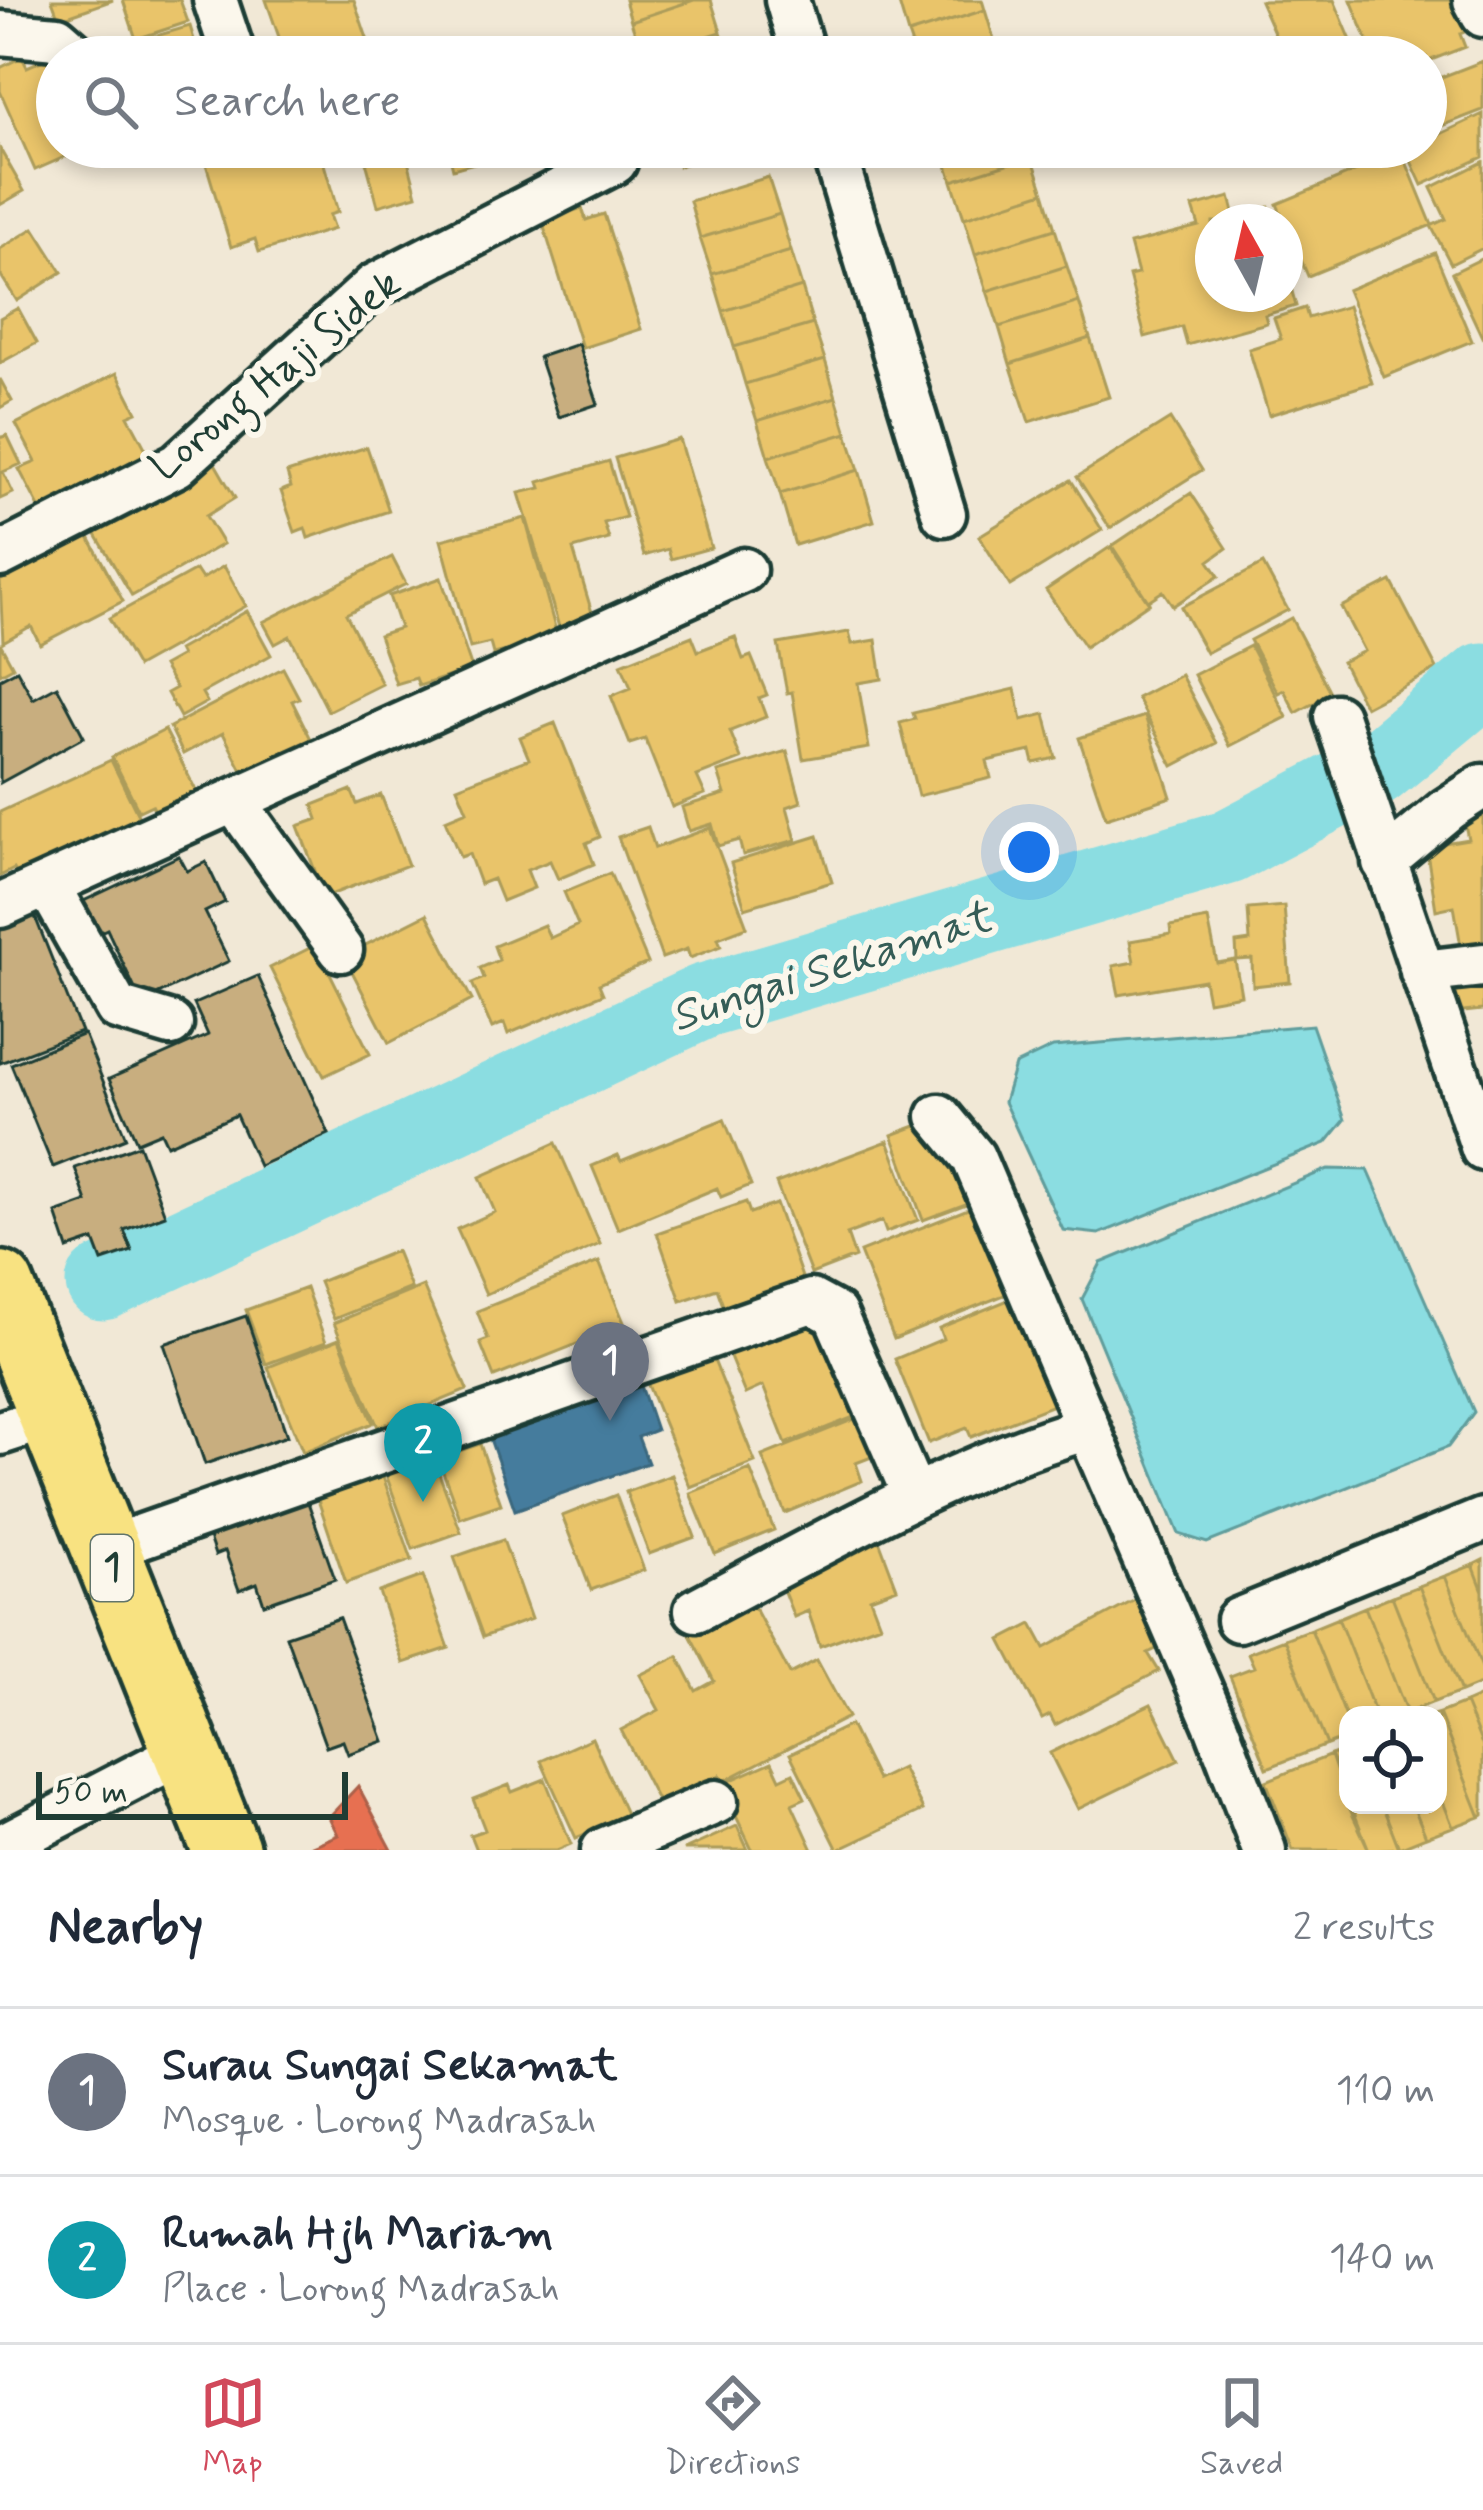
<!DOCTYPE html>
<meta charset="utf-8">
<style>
:root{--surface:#fff;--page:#f6f6f7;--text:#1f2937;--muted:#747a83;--line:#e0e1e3;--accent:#d1495b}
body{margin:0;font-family:Mynerve,sans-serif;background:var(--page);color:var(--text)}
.controls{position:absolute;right:36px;bottom:36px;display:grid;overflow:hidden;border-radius:24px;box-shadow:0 6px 18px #0003}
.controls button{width:108px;height:108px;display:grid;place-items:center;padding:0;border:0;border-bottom:3px solid var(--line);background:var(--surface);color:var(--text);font:60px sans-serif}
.compass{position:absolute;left:1195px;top:204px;width:108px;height:108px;border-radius:50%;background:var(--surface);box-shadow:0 6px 18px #0003;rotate:352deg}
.scale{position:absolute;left:36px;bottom:30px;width:312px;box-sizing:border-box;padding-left:12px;border:6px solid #1f3d34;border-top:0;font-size:33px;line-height:42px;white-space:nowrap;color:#1f3d34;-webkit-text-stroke:9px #fbf7ec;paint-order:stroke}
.you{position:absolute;left:1029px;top:852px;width:42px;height:42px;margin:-30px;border:9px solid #fff;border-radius:50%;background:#1a73e8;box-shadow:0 0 0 18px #1a73e833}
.badge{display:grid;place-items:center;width:78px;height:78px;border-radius:50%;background:var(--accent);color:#fff;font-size:39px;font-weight:700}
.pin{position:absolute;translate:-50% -99px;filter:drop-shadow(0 3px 6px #0008)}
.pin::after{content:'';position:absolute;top:63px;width:42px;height:36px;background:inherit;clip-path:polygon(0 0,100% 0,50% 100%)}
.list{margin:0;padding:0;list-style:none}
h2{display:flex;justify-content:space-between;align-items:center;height:156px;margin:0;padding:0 48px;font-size:51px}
h2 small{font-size:39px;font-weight:400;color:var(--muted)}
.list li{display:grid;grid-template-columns:78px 1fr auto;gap:36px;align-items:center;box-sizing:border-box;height:168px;padding:0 48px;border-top:3px solid var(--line)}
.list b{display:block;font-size:45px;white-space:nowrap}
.list p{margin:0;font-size:39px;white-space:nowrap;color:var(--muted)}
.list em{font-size:39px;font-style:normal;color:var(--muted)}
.icon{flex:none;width:66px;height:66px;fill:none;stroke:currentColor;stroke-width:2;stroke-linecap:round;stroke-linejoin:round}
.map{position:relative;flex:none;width:1483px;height:1850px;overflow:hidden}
.search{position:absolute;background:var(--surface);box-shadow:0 6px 18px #0003;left:36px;right:36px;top:36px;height:132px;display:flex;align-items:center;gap:30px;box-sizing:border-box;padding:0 42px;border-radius:66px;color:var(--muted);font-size:45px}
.sheet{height:492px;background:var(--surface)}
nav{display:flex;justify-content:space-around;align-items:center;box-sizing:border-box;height:168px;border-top:3px solid var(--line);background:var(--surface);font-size:33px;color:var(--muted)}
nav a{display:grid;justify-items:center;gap:6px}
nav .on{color:var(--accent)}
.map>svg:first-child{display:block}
.water{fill:#8bdde1;stroke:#609d9c;stroke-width:3}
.homes{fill:#e9c46a;stroke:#ac9c5a;stroke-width:3}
.shops{fill:#e76f51;stroke:#ab6048;stroke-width:3}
.public{fill:#457b9d;stroke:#3a687e;stroke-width:3}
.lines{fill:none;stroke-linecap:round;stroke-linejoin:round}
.river{stroke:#8bdde1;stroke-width:75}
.building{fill:#c8ae7f;stroke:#1f3d34;stroke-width:3}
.minor-casing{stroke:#1f3d34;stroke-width:51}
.primary-casing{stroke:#1f3d34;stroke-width:75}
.minor{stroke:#fbf7ec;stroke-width:42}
.primary{stroke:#f8e281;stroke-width:66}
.labels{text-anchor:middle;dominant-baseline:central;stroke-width:12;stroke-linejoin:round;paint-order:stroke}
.shield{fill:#fbf7ec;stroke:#61756b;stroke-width:3}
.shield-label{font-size:39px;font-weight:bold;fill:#1f3d34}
.street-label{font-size:42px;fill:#1f3d34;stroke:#fbf7ec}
.water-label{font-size:45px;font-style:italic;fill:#355d57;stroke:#fbf7ec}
</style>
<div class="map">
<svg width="1483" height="1850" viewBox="0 0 1483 1850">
<rect width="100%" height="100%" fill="#f1e8d6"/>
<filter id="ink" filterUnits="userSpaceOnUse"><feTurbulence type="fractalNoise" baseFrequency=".00833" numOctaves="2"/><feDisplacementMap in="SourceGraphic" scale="24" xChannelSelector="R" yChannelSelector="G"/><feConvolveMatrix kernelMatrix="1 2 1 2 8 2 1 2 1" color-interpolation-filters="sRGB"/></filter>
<g filter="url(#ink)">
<path class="water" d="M1312,1025l33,95 -19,23 -227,91 -36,-4 -59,-128 11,-37 38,-18z
M1328,1169l40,1 106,242 -26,35 -241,96 -28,-9 -97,-235 19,-36z"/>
<path class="homes" d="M52,0h61l-54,19z
M123,0h57l8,22 -52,17z
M266,0h88l19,56 -87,1z
M625,0h69l-63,21z
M694,0h17l10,32 -78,25 -12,-36z
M898,0h84l3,10 -77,24z
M1334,0l24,57h-73l-25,-56z
M1351,0h113l5,30 -9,4 5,13 -39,15v-5h-52z
M985,10l11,36 -35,11h-45l-8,-23z
M190,26l9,31h-110l-1,-1z
M721,32l8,25h-86z
M57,54v93h30l-52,23 -35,-79v-23l22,-11 5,10z
M1483,61v49l-57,22v-49z
M1483,114v43l-61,28 -16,-35 20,-3v-6z
M227,147h92l19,65 -9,3 5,14 -75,23 -4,-13 -24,8 -28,-93z
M362,147h128l-4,1 3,11 -36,10 -5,-20 -40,11 9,35 -39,11z
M673,147h63l-57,19z
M941,147h88l3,9 -80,25z
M0,149l24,42 -24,14z
M1402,152l30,73 -124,51 -31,-72z
M1032,156l12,36 -80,26 -12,-37z
M1483,162v86l-32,16 -20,-38 15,-7 -15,-31z
M768,177l12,37 -80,24 -10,-37z
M1044,192l11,37 -80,25 -11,-36z
M1230,197l5,19 34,-9 4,15h-60v72h72v-28l11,40 -31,9 2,8 -80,22 -5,-18 -37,10 -16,-61 9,-2 -8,-30 69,-18 -6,-19z
M582,208l4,12 18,-6 37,115 -59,19 -40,-127z
M780,214l11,37 -79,23 -12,-36z
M34,228l28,44 -45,29 -17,-27v-25z
M1055,229l12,37 -80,25 -12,-37z
M791,251l11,36 -79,24 -11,-37z
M1435,253l37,88 -88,36 -37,-87z
M1483,258v78l-1,1 -30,-64z
M1067,266l12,36 -80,25 -12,-36z
M802,287l11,37 -79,23 -11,-36z
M1079,302l11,36 -80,26 -11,-37z
M1348,306l24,77 -103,32 -20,-66 32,-10 -7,-21 31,-10 3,10z
M18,308l19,35 -37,20v-45z
M813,324l12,36 -80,24 -11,-37z
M1090,338l19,59 -80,25 -19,-58z
M825,360l11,37 -79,24 -12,-37z
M117,373l20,39 -9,4 21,39 -108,56 -22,-42 17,-7 -20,-38z
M0,379l12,22 -12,7z
M836,397l11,36 -79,24 -11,-36z
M1170,419l32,51 -92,58 -33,-51z
M847,433l12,37 -79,24 -12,-37z
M7,435l14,29 -18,8 10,21 -13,6v-61z
M679,439l32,109 -40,11 -3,-10 -24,7 -29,-98z
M367,447l22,64 -81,27 -3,-10 -10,4 -14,-41 10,-4 -4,-14z
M213,460l22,38 -29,18 17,28 -91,52 -44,-75z
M609,461l17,56 -22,6 5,16 -36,10 20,67 -34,11 -40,-134 22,-5 -2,-6z
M859,470l15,51 -79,24 -15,-51z
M1071,480l31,50 -92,56 -31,-50z
M1191,493l36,55 -18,13 10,15 -46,30 -10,-15 -15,10 -36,-55z
M525,518l35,128 -45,12 -2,-9 -20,5 -3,-11 -20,5 -29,-108z
M84,528l39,73 -83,43 -9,-18 -28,16 -3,-62 6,-2 -4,-7z
M1110,547l39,56 -64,44 -39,-57z
M392,557l14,27 -60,30 36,70 -54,27 -38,-75 -15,8 -12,-22z
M1263,564l25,46 -82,43 -25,-46z
M224,566l22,40 -109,61 -28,-49 87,-48 6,9z
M441,578l31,91 -53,17 -3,-8 -20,6 -17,-49 21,-7 -11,-32z
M1391,581l46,88 -72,38 -23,-45 22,-11 -23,-44z
M247,611l24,44 -69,38 5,9 -27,15 -13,-24 9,-5 -13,-22 18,-10 -3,-6z
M1291,618l40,76 -35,19 -12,-23 -6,3 -28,-53z
M849,632l3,12 24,-4 6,39 -24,4 11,65 -66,11 -11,-67 -5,1 -9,-49z
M692,636l6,15 37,-14 8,22 8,-3 16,39 -8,3 7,19 -36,14 11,28 -44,17 8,18 -33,13 -27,-68 -15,5 -19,-48 20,-8 -10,-24z
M0,643l13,24 -13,7z
M1250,646l37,71 -57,29 -36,-71z
M283,668l16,30 -7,3 26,52 -67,35 -28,-55 -40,21 -13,-27z
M1181,675l36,68 -44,23 -36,-68z
M1015,689l7,31 23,-6 11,44 -22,5 -3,-12 -44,10 4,17 -73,18 -18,-73 15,-4 -2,-6z
M1145,716l26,81 -65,21 -27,-80z
M555,723l45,114 -14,6 8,21 -36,15 -8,-18 -23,9 7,18 -32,13 -9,-22 -13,5 -11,-30 -9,3 -15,-37 22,-9 -10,-24 72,-28 -9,-22z
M165,730l38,74 -41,20 -10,-19 -13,6 -27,-54z
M787,751l14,51 -14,5 9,33 -53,15 -4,-15 -21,6 -6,-22 -23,7 -7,-24 43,-13 -7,-22z
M111,760l37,76 -122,58 -12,-25 -14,7v-64z
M351,790l6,14 24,-9 27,70 -83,32 -27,-71 20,-7 -5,-14z
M1483,810v133l-22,3 -7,-40 -18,4 -10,-64 42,-7 -5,-25z
M648,827l7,21 55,-20 37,99 -29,11 3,8 -31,12 -3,-9 -25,9 -44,-121z
M818,836l14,46 -87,26 -14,-45z
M610,873l38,90 -49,21 4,10 -95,40 -4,-11 -12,5 -20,-45 12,-5 -4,-10 19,-8 -5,-14 50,-21 6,13 28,-13 -14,-33z
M1284,906l6,76 -37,4 -1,-27 -15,1 -1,-17 14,-2 -2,-32z
M427,914l45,86 -83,43 -45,-87z
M1208,919l9,44 18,-3 6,35 -33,6 -4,-21 -85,15 -6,-29 21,-4 -4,-21 41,-7 -1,-8z
M316,945l54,109 -46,22 -54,-108z
M1483,978v32l-30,3 -3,-31z
M943,1116l31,85 -51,19 -31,-85z
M724,1119l27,66 -30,12 -4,-9 -99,41 -26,-63 26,-11 3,6z
M888,1141l30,79 -32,12 -4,-11 -35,13 8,23 -44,17 -35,-91z
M556,1143l44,101 -114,50 -29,-65 38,-17 -15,-35z
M988,1201l34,87 -128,51 -34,-87z
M746,1202l4,11 26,-9 28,79 -79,28 -8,-22 -36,12 -24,-68z
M396,1251l15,37 -77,31 -15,-37z
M599,1262l26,63 -131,52 -14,-35 8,-3 -11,-28z
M423,1286l44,104 -89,37 -44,-104z
M306,1288l20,54 -60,22 -20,-54z
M1018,1296l43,106 -90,35 -4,-9 -38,15 -34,-84 48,-20 -4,-11z
M817,1308l42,107 -73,29 -23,-58 -18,8 -20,-49z
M339,1339l34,84 -70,29 -35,-85z
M711,1353l44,109 -65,25 -44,-107z
M862,1416l15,39 -21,8 6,18 -77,32 -23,-57z
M480,1444l21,60 -41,14 -22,-60z
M432,1455l29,77 -48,17 -28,-77z
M750,1469l24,61 -59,24 -25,-61z
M381,1471l31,89 -66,23 -30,-89z
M672,1475l23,62 -46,17 -23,-62z
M616,1495l28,75 -53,20 -29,-74z
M877,1535l20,53 -27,10 10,26 -60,22 -12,-35 -14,6 -12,-30 15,-5 -6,-15z
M503,1540l28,79 -48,18 -29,-80z
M1483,1560v31l-10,-26z
M1473,1565l10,26v79l-38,-94z
M423,1576l26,72 -46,15 -24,-71z
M1445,1576l38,94v13l-22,9 -42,-106z
M1419,1586l42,106 -27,10 -42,-106z
M1392,1596l42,106 -27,11 -42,-106z
M1139,1598l25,47 -16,8 11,18 -104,54 -5,-10 -8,4 -41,-79 31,-16 13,24z
M751,1601l39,73 27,-14 31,57 -124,64 -4,-6 -60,31 -39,-76 38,-20 -19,-35 38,-19 18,35 18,-10 -25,-48z
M1365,1607l42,106 -5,2h-26l-38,-97z
M1338,1618l38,97h-28v7l-37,-93z
M1311,1629l37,93v15l-21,8 -43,-106z
M1284,1639l43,106 -60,23 -37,-92 24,-9 -6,-14z
M1483,1695v52l-18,-44z
M1465,1703l18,44v68l-3,2 -41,-104z
M1151,1704l28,56 -101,49 -28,-56z
M1439,1713l41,104 -27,10 -15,-38v-74h-5z
M850,1725l27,55 25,-12 21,42 -85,40 -48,-96z
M592,1738l35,78 -51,22 -35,-77z
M1348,1749v48l-17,-42z
M1331,1755l17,50 21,45h-76l-27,-69z
M772,1762l8,17 13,-6 12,25 -13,6 21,46h-61l-25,-53 4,-2 -6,-12z
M545,1779l26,65 -14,6h-81l-6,-15 15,-5 -12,-31 36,-14 3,7z
M1438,1789l15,38 -27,10 -13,-32h25z
M1351,1805h31l17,43 -30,2z
M1382,1805h31l13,32 -27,11z
M737,1826l11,24h-64z"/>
<path class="shops" d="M358,1786l34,64h-89l35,-15 -9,-18z"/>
<path class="public" d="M636,1371l20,59 -18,7 10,26 -133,47 -27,-77z"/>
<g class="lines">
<path class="river" d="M103,1283l601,-282 524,-154 148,-78 107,-89"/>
</g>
<path class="building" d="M578,344l20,60 -39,13 -20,-60z
M17,670l16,29 24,-13 27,51 -84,46v-104z
M179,856l8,15 19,-9 19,40 -20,10 24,49 -88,41 -34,-73 -21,10 -15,-32z
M34,914l47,118 -81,31v-136z
M258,976l71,158 -70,32 -23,-51 -69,30 -6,-13 -24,10 -28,-63 99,-44 -14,-31z
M84,1034l42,104 -73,29 -42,-103z
M139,1145l26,70 -41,15 8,21 -30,10 -8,-21 -26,9 -12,-36 31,-11 -12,-34z
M246,1316l41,120 -82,28 -41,-120z
M304,1491l31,88 -71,25 -7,-21 -18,7 -14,-39 -10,4 -10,-29z
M339,1618l45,123 -36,13 -5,-13 -17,6 -40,-111z"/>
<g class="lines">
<g class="minor-casing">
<path id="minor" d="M215,0l19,57
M787,0l17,57
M1475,0l8,15
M0,33l57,5 22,19
M832,147l112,367
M0,555l177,-90 197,-179 241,-124
M1336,716l147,433
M234,801l107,149
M1384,862l64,-53 35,-23
M48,886l69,122 54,16
M0,906l744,-336
M1422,972l61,-7
M939,1116l34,41 115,271
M0,1433l52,-17
M105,1549l706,-248 24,13 79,181
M696,1610c128,-67 253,-141 392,-182l129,300 47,122
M1238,1620l245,-100
M0,1847l187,-97
M603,1850l113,-48"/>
</g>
<g class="primary-casing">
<path id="primary" d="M0,1285l226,565"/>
</g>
<use href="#minor" class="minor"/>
<use href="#primary" class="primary"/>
</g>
</g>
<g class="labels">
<rect class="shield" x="91" y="1535" width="42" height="66" rx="9"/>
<g class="shield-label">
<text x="112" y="1568">1</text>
</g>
<g class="street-label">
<text transform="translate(276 376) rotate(-39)">Lorong Haji Sidek</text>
</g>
<g class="water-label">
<text transform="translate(831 968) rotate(-18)">Sungai Sekamat</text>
</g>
</g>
</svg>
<div class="controls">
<button><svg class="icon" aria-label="locate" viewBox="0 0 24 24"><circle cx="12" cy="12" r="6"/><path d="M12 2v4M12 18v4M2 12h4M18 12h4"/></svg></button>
</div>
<svg class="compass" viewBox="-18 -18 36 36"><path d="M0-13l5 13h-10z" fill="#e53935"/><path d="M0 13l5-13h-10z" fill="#747a83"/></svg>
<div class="scale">50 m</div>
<div class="you"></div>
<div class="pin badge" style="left:610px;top:1421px;background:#6b7280">1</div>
<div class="pin badge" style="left:423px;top:1502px;background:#0f9aa8">2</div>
<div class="search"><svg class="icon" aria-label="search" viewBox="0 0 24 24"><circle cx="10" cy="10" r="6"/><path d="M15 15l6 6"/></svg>Search here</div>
</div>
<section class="sheet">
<h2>Nearby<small>2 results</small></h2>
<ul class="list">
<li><span class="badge" style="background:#6b7280">1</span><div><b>Surau Sungai Sekamat</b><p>Mosque · Lorong Madrasah</p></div><em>110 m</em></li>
<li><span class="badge" style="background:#0f9aa8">2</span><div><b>Rumah Hjh Mariam</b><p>Place · Lorong Madrasah</p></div><em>140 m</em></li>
</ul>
</section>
<nav>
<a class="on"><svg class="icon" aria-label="map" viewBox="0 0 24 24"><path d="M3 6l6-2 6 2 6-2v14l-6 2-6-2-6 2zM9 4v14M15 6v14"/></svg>Map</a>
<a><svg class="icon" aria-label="directions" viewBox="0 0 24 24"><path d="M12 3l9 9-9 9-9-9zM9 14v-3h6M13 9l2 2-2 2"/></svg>Directions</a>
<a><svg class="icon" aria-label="saved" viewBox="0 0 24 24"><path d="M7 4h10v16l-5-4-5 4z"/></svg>Saved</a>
</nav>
